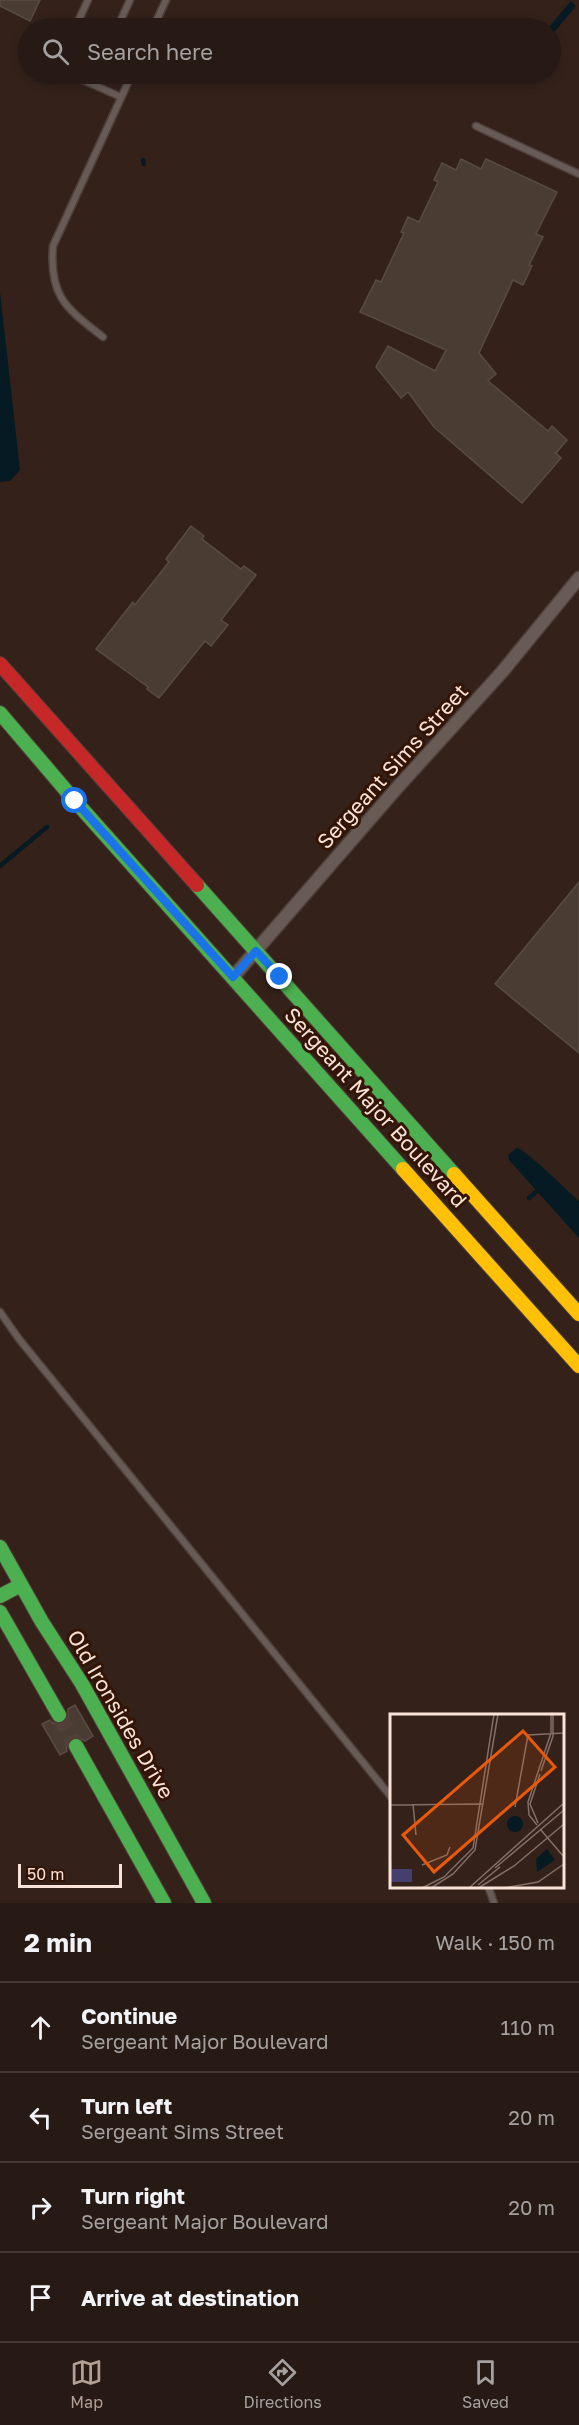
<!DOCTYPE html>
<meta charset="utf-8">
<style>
:root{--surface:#271a14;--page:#2f231d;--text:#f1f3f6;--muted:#a4a1a0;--line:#433834;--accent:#b49f96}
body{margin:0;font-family:"Golos Text",sans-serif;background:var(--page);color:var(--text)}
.scale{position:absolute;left:18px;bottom:15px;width:104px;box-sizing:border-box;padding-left:6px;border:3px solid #f9e3d9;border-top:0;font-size:16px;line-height:21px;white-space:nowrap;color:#f9e3d9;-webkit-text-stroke:4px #331405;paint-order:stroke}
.stop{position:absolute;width:18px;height:18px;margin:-14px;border:4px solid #1a73e8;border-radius:50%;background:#fff}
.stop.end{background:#1a73e8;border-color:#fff;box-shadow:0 2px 6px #0008}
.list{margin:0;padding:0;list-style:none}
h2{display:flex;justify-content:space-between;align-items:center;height:78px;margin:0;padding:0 24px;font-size:26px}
h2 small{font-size:20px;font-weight:400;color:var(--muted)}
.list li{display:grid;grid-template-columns:39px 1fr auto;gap:18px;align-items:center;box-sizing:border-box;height:90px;padding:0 24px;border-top:2px solid var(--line)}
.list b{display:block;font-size:22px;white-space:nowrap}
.list p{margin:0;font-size:20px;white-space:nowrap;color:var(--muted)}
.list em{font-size:20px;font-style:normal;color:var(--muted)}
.icon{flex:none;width:33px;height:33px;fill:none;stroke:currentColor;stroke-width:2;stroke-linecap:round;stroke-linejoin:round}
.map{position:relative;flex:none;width:579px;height:1903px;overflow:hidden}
.search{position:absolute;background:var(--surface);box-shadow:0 3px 9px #0003;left:18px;right:18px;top:18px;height:66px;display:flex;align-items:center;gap:15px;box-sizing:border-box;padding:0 21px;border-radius:33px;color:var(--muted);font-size:22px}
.sheet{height:438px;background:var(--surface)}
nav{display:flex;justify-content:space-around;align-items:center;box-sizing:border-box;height:84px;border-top:2px solid var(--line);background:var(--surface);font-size:16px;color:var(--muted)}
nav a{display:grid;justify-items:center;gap:3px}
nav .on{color:var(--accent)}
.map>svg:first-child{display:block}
.water{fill:#051a22}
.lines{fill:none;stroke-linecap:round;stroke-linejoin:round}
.stream{stroke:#051a22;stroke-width:4.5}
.building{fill:#4a3c32;stroke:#584b42;stroke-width:1.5}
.secondary-tunnel{stroke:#523f37;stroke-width:16;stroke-dasharray:16 8;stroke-linecap:butt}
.lane-casing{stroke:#4f3f3a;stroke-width:9}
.street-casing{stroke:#4f3f3a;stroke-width:15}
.fast-casing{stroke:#4f3f3a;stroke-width:16}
.slow-casing{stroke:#4f3f3a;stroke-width:16}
.jam-casing{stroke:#4f3f3a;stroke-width:16}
.lane{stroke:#685b55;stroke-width:6}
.street{stroke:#685b55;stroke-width:12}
.fast{stroke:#4caf50;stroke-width:14}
.slow{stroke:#ffc107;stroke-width:14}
.jam{stroke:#c62828;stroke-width:14}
.route{stroke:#1a73e8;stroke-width:8}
.labels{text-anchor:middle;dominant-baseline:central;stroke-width:6;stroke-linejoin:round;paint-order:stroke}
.street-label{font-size:21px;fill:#f9e3d9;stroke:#331405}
.inset-road{fill:none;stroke:#836f66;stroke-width:1.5}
.view{fill:#e8590c;fill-opacity:0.15;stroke:#e8590c;stroke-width:3}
.inset-edge{fill:none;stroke:#f9e3d9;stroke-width:3}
</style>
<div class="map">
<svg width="579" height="1903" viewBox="0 0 579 1903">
<rect width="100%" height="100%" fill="#34221a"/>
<path class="water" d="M571,1l5,5 -25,30 -1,-8h-2z
M0,292l20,178 -10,11 -10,1z
M517,1148c10,2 50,43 62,53v37l-70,-78 -1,-5z"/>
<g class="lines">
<path class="stream" d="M143,160l1,4
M0,866l47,-39
M529,1198l7,-6"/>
</g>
<path class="building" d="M0,0h40l-10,21 -30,-15z
M461,159l20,10 5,-10 71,33 -21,42 7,3 -14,28 3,1 -9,19 -10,-5 -34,73 17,21 -8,7 60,50 4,-5 15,14 -11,13 5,5 -39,45 -88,-76 -26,-35 -7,6 -25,-31 12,-21 47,25 11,-21 -86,-38 16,-32 5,2 23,-49 -3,-1 7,-15 11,5 19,-40 -4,-2 8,-17 14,7z
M191,526l13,10 -2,3 39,30 3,-3 12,9 -35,45 7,5 -17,21 -6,-5 -46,57 -12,-9 1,-2 -52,-38 37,-47 2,3 34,-43 -3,-3z
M579,882v171l-84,-69z
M75,1705l18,31 -8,5 -8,-5 -7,1 -4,8 1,6 -7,4 -18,-31 8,-4 4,4h10l4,-4v-11z"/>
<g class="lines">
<path class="secondary-tunnel" d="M59,1715l17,31"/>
<g class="lane-casing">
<path id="lane" d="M75,28l13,-28
M117,28l13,-28
M153,28l13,-28
M69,74l23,10 5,-10
M92,84l29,13
M476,126l103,48
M103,337c-37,-29 -54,-40 -50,-91l79,-172
M0,1312l19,27 373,459
M488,1886l6,17"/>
</g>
<g class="street-casing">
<path id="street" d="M233,977l163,-188 106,-117 77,-94"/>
</g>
<g class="fast-casing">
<path id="fast" d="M0,713l75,88 328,368
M197,885l257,289
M0,1547l42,75 40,62 122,219
M0,1596l21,-11
M0,1612l59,103
M76,1746l88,157"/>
</g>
<g class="slow-casing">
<path id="slow" d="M403,1169l176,197
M454,1174l125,140"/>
</g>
<g class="jam-casing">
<path id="jam" d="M0,664l197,221"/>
</g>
<use href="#lane" class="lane"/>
<use href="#street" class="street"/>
<use href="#fast" class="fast"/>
<use href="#slow" class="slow"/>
<use href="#jam" class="jam"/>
</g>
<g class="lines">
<path class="route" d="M75,801l158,176 23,-26 24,26"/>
</g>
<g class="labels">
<g class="street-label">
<text transform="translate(392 766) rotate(-48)">Sergeant Sims Street</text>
<text transform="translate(376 1107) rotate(48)">Sergeant Major Boulevard</text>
<text transform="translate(121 1714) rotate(60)">Old Ironsides Drive</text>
</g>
</g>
<g transform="translate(390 1714)">
<rect width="174" height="174" fill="#34221a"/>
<path d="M0,129l2,26h20v13h-22z" fill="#453f6f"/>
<path d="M117 110a8 8 0 1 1 16 0a8 8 0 1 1-16 0ZM157,135l8,11 -18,12 -1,-13z" fill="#051a22"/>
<path class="inset-road" d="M151,57l12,-35v-22M23,90l3,31M0,91l92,-1M125,93l13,-72 36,-2M148,109l-8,-19 10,-30M147,111l-8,-10 -1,-13 23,-69v-19M150,115l24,28M32,151l25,-10 3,-8M105,154l69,-58M88,171l22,-18M90,173l34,-21 50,-42M32,174l22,-11 29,-29 21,-134M41,174l22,-14 22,-24 23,-136M79,174l95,-85M114,174l34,-6 26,-18"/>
<path class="view" d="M133,17l32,36 -121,105 -31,-37z"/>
<rect width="174" height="174" class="inset-edge"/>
</g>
</svg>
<div class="scale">50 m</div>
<div class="stop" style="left:75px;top:801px"></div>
<div class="stop end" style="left:280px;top:977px"></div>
<div class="search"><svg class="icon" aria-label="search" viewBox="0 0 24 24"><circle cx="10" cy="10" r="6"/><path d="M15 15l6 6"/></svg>Search here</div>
</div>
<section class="sheet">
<h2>2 min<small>Walk · 150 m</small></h2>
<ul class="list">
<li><svg class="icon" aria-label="ahead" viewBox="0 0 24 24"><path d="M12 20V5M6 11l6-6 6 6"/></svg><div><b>Continue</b><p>Sergeant Major Boulevard</p></div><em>110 m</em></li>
<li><svg class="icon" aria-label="left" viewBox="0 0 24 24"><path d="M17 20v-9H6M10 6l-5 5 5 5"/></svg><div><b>Turn left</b><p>Sergeant Sims Street</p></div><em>20 m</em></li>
<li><svg class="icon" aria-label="right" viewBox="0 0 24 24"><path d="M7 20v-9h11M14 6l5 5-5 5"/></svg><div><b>Turn right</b><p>Sergeant Major Boulevard</p></div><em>20 m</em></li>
<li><svg class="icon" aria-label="arrive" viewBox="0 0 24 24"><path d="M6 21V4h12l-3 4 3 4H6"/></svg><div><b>Arrive at destination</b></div></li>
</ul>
</section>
<nav>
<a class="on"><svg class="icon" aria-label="map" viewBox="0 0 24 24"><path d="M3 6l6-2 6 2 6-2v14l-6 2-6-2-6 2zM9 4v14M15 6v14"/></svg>Map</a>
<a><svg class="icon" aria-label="directions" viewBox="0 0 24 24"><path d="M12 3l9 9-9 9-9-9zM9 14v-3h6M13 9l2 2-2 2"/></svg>Directions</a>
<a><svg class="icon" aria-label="saved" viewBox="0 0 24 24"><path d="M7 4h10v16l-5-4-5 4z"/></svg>Saved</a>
</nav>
